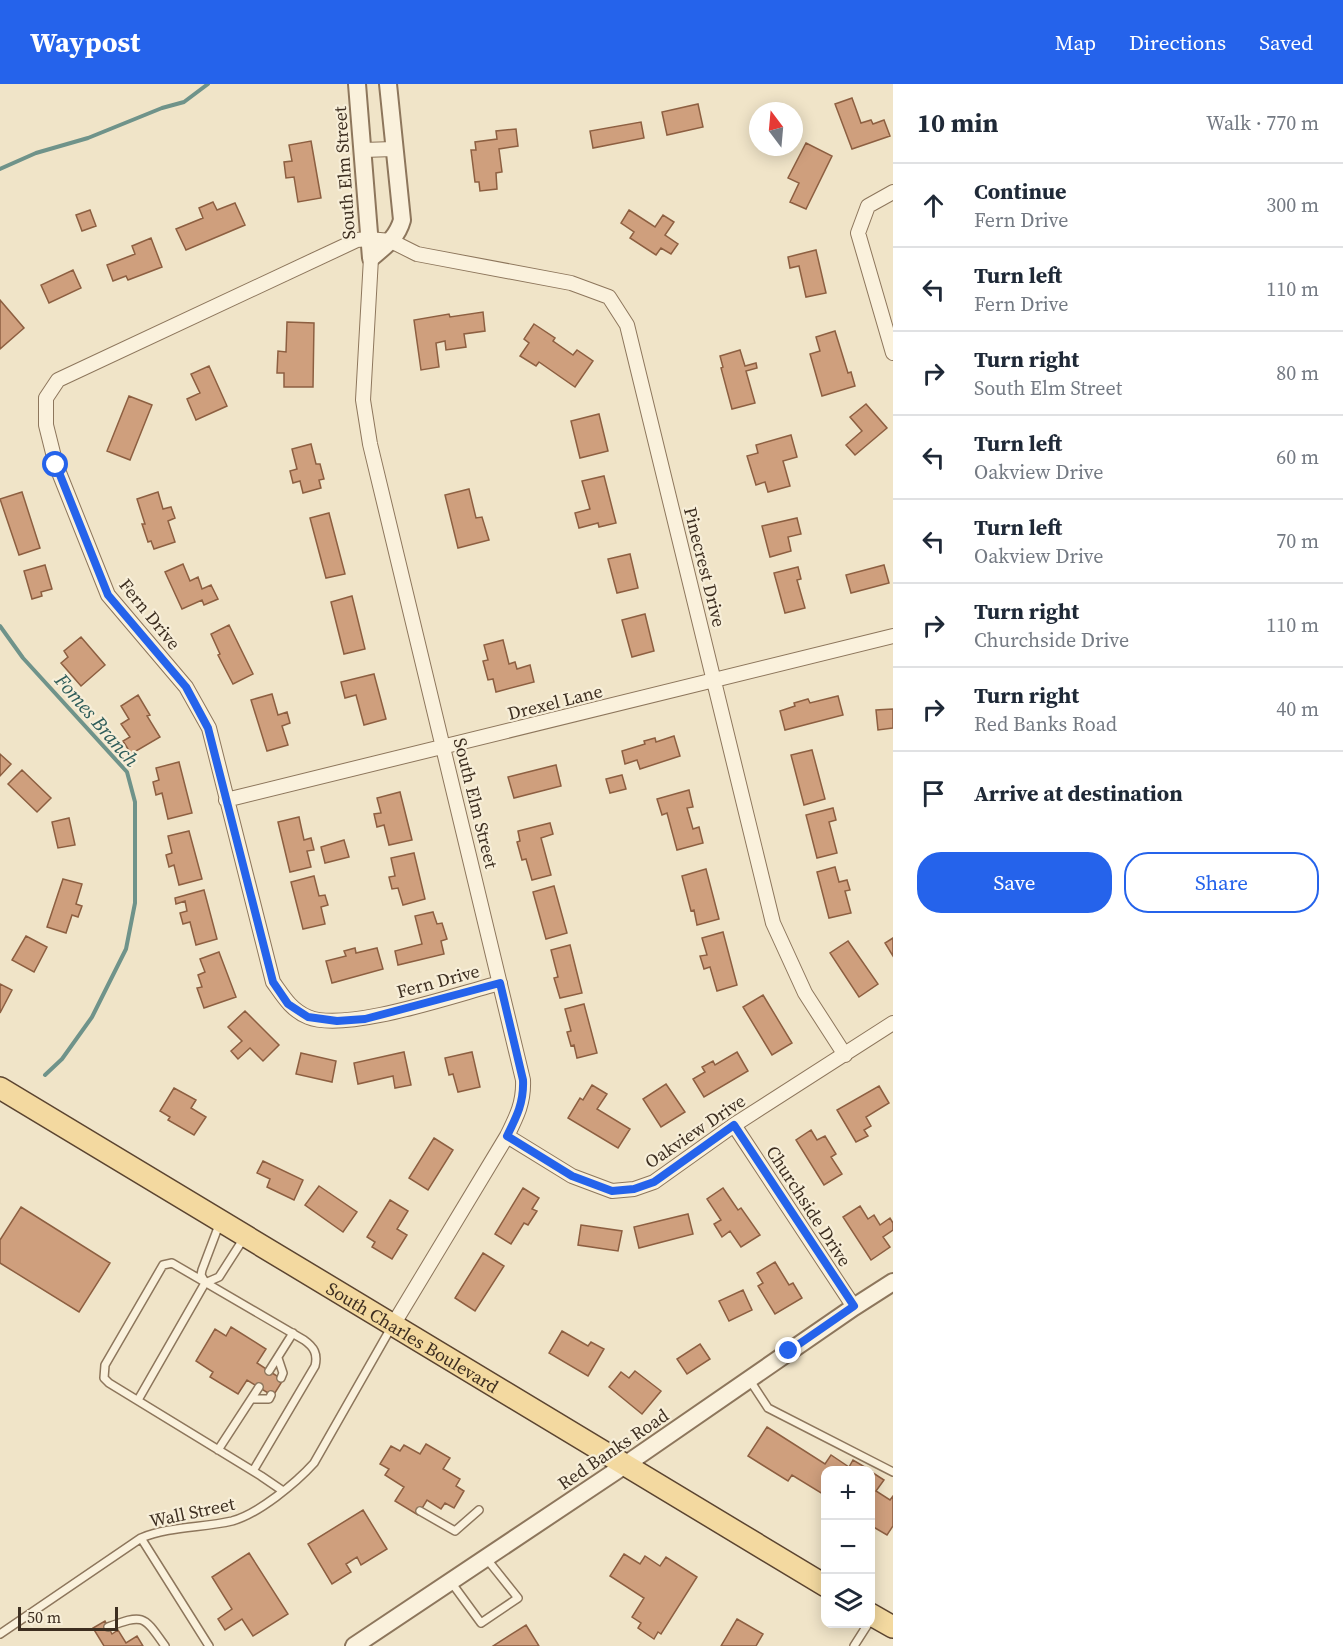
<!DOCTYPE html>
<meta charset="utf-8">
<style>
:root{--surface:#fff;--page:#f6f6f7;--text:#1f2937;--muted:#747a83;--line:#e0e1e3;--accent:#2563eb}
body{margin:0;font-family:"Source Serif 4",serif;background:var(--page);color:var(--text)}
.controls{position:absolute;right:18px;bottom:18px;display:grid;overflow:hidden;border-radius:12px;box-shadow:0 3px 15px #0003}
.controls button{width:54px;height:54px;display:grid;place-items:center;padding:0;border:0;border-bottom:2px solid var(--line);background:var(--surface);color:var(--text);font:30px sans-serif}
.compass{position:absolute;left:749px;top:18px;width:54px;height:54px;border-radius:50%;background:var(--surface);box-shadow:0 3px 15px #0003;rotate:344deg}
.scale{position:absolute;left:18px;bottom:15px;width:100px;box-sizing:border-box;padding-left:6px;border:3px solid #3d2e20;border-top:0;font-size:16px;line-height:21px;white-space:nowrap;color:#3d2e20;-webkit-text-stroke:4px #f7eed8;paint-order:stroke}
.stop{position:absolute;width:18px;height:18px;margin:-14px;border:4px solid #2563eb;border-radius:50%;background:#fff}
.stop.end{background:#2563eb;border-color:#fff;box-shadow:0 2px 6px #0008}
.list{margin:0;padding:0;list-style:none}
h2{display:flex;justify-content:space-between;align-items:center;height:78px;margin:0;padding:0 24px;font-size:26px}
h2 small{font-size:20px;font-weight:400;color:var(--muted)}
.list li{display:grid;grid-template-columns:39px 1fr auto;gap:18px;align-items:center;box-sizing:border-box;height:84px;padding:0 24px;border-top:2px solid var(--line)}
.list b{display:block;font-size:22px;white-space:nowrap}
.list p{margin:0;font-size:20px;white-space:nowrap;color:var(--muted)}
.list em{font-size:20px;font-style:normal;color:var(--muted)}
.actions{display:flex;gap:12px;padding:18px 24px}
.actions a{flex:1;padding:14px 0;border:2px solid var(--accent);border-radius:24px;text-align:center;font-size:21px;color:var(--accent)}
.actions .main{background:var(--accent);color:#fff}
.icon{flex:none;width:33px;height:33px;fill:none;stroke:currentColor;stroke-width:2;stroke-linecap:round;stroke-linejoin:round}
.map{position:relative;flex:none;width:893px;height:1562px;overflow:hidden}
header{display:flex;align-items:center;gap:36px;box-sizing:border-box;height:84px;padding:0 30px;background:var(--accent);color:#fff}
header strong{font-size:28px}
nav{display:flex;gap:33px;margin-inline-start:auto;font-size:21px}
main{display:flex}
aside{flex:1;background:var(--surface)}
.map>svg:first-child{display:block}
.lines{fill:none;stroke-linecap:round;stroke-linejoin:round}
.stream{stroke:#6f938a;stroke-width:4}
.building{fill:#cf9f7d;stroke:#8d5f41;stroke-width:1.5}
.service-casing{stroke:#8d765c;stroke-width:10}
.minor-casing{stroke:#8d765c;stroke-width:16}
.tertiary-casing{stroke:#8d765c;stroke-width:20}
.primary-casing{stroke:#5b4430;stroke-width:24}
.service{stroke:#faf1dc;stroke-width:7}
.minor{stroke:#faf1dc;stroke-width:14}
.tertiary{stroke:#faf1dc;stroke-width:16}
.primary{stroke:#f3d9a0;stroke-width:21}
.route{stroke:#2563eb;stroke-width:8}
.labels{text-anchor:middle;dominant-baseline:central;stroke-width:4.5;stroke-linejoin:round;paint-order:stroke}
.street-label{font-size:18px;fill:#3d2e20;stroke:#f7eed8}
.water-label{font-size:20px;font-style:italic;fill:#2f5d5a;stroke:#f7eed8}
</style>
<header>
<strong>Waypost</strong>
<nav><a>Map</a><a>Directions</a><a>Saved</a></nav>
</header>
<main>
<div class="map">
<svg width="893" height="1562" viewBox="0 0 893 1562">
<rect width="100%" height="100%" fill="#f0e4c8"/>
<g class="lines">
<path class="stream" d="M0,85l36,-16 52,-15 74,-30 22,-6 24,-18
M0,542l23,32 104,114 8,30v101l-9,46 -34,68 -30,42 -17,16"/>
</g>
<path class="building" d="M852,14l9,25 10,-3 2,4 11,-4 6,16 -38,13 -17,-45z
M698,20l5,23 -36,8 -5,-23z
M641,38l3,16 -51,10 -3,-17z
M516,45l2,17 -19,3 3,23 -6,1 1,16 -17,2 -1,-9h-4l-4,-32h5l-1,-8 22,-3 -1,-8z
M311,57l10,57 -23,4 -4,-25 -8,1 -2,-16 8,-1 -3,-16z
M806,59l26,13 -26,53 -16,-7 9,-19 -11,-5z
M213,118l4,8 18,-7 10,22 -59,25 -10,-21 27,-11 -4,-10z
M90,126l6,16 -14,5 -6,-16z
M629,126l26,17 8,-12 11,7 -9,13 13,9 -7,10 -10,-6 -5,7 -26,-17 4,-6 -13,-9z
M151,154l11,29 -34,13 -2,-4 -13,5 -6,-16 28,-11 -3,-8z
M816,166l10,43 -20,4 -7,-31 -9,2 -2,-11z
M73,186l8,18 -32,15 -8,-18z
M0,216l24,28 -24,21z
M483,228l2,19 -21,3 2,13 -20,3 -1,-9 -9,2 3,24 -18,3 -7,-50 35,-6 1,3z
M287,238l27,1 -1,64h-29v-14h-7l1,-22 8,1z
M534,240l21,14 -2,3 20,14 4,-5 16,11 -18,26 -36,-25 -3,4 -16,-10 9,-13 -5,-4z
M835,247l13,42 3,-1 4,14 -33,10 -12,-42 10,-3 -4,-14z
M740,266l5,16 11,-3 1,5 -11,3 9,32 -23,6 -11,-41 2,-1 -3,-11z
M209,282l18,40 -31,14 -9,-21 13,-6 -9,-19z
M129,312l23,9 -22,55 -23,-9z
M866,320l21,24 -32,27 -9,-10 16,-14 -12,-14z
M599,330l9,37 -28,7 -9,-37z
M791,351l6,22 -14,4 7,25 -22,6 -3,-10 -9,3 -9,-29 11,-3 -2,-8z
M311,360l5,20h4l4,15 -5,1 2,8 -18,5 -3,-12 -7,2 -3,-12 7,-2 -5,-20z
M604,392l12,47 -17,4 -1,-4 -19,5 -4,-15 15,-4 -8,-28z
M469,405l7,29 6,-1 7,23 -31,8 -13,-53z
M22,408l18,56 -21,7 -19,-56z
M158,408l5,17 8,-2 4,11 -7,3 7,21 -21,7 -3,-8 -3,1 -6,-18h3l-8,-25z
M329,429l16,61 -19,4 -16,-60z
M797,434l4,16 -13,3 3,14 -21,6 -8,-31z
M630,470l8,34 -21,5 -9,-34z
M183,480l7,17 8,-4 4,12 9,-4 7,14 -14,6 -2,-5 -20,9 -17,-37z
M45,481l7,24 -11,3 1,4 -10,3 -8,-28z
M884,481l5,18 -38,10 -5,-18z
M798,483l3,12 -4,1 8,28 -20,5 -11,-40z
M352,512l13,53 -21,5 -13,-52z
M645,530l9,37 -22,6 -10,-37z
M229,541l24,49 -20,10 -15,-29 2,-1 -9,-20z
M81,553l24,28 -24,21 -20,-23 7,-6 -4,-6z
M503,556l6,24 6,-2 2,7 13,-4 4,17 -38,10 -3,-13 -5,1 -5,-19 5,-1 -4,-15z
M374,590l12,45 -22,6 -8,-30 -11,3 -4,-16z
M272,610l6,21 9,-3 3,11 -8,3 6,19 -21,6 -16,-51z
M138,611l12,20 -3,1 13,21 -29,17 -8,-13 7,-4 -9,-13 8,-5 -8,-13z
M838,612l5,19 -58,15 -5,-19 15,-5 -1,-3 14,-4 2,4z
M893,625v19l-15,2 -2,-20z
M674,652l6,20 -40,13 -3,-9 -12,4 -3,-13 23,-7 -1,-3 11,-3 1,4z
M812,666l13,49 -21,6 -13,-50z
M0,670l11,10 -11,12z
M179,678l13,51 -24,6 -6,-26 -6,2 -3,-13 6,-2 -3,-12z
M556,681l5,21 -47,12 -6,-21z
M22,686l29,28 -14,14 -29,-28z
M622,691l4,14 -16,4 -4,-14z
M689,706l4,17 -6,1 6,21 6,-2 4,16 -26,7 -10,-37 -5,2 -5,-16z
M400,708l12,48 -23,5 -5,-20 -7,2 -3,-13 7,-1 -4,-15z
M833,724l3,12 -7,2 8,31 -20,5 -11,-43z
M299,733l5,23 7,-2 3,12 -7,1 4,16 -21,5 -12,-50z
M69,734l6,27 -17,3 -6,-26z
M550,739l3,11 -12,4 10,37 -19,5 -6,-21 -4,1 -5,-18 3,-1 -2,-10z
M189,747l13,48 -23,6 -5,-20 -5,2 -3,-12 6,-2 -4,-17z
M344,756l5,17 -24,6 -4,-16z
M414,769l11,46 -22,6 -5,-17 -6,1 -3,-12 6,-1 -4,-18z
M835,783l4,15 8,-2 3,10 -5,1 6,22 -22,5 -12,-46z
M706,785l13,50 -22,6 -3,-15 -3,1 -9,-35z
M314,792l5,20 6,-1 3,10 -7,2 4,17 -22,5 -12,-47z
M63,795l19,5 -6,20 6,2 -4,11 -6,-2 -6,18 -19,-6z
M554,802l13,47 -21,6 -13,-47z
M204,806l13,49 -21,6 -6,-23 -7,2 -3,-11 7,-2 -2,-10 -9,3 -1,-6z
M433,828l4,12 5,-1 5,16 -6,2 3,13 -46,11 -3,-14 27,-7 -7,-28z
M723,848l14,53 -20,6 -7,-24 -6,2 -4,-13 7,-1 -5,-17z
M26,852l21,11 -13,25 -22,-12z
M893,854v18l-8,-13z
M848,857l30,43 -19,13 -29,-44z
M570,861l12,48 -22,5 -6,-20 4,-1 -7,-27z
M355,864l1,5 21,-5 6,21 -51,14 -6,-22 20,-5 -2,-5z
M219,868l17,45 -32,11 -7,-20 5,-1 -4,-12 7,-3 -5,-13z
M0,900l12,6 -12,23z
M763,911l29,48 -20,12 -29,-48z
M584,920l13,49 -20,5 -3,-13 -3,1 -4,-14 4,-1 -6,-22z
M245,927l34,34 -16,16 -13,-13 -12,11 -7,-8 11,-10 -14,-14z
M404,968l7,33 -16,3 -2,-12 -35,8 -4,-21z
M472,968l8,35 -22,5 -5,-18 -4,1 -4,-17z
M737,968l11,19 -44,26 -11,-18 12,-7 -3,-5 11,-6 2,4z
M301,969l35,8 -4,21 -36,-8z
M666,1000l19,28 -24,15 -18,-28z
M592,1001l15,9 -10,15 33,20 -12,19 -50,-30 12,-20 3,2z
M879,1002l10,17 -23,14 5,9 -7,4 4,6 -12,6 -19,-32z
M174,1004l22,12 -5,8 15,9 -12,18 -26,-15 2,-3 -10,-6z
M811,1046l6,10 8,-4 11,18 -5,3 11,17 -18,11 -28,-45z
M434,1054l19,12 -25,40 -19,-12z
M263,1077l40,19 -9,20 -27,-13 3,-8 -13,-6z
M319,1102l38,26 -14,20 -38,-27z
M523,1104l16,10 -7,11 5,2 -9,14 -4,-2 -13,21 -16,-10z
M723,1104l15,22 3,-2 19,27 -19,12 -11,-16 -8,6 -8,-13 7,-4 -14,-21z
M390,1116l18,11 -11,18 10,6 -15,24 -20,-12 3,-5 -8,-5z
M860,1122l8,13 6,-4 6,10 10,-7 3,5v7l-10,7 7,10 -19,13 -28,-43z
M21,1123l89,56 -31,49 -79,-49v-23z
M688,1130l5,20 -54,14 -5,-21z
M581,1141l41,6 -4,20 -40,-6z
M483,1169l21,13 -29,45 -20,-13z
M775,1178l14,23 4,-2 9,15 -27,16 -17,-28 5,-3 -6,-10z
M743,1206l9,20 -23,11 -10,-20z
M231,1243l35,22 -9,14 26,17 -10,16 -26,-16 -9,14 -28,-17 3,-5 -17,-11 19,-32 11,7z
M562,1247l26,15 3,-4 13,7 -16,27 -39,-23z
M700,1260l10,15 -23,15 -10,-15z
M635,1287l26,20 -19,23 -33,-27 12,-15 8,6z
M767,1343l58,37 6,-9 18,12 4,-7 17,10h-44v26l-34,-21 -4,6 -40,-25z
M426,1360l24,14 -7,11 17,10 -4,7 8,5 -10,17 -9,-5 -4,6 -14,-9 -9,15 -23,-14 9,-14 -19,-12 4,-6 -9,-5 11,-18 9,5 4,-6 16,9z
M870,1387l14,9 -8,11 14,9 3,-4v30l-6,9 -17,-10z
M363,1426l24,39 -26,16 -4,-8 -11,7 5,8 -19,12 -24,-40z
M249,1469l39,61 -35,22 -11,-17 -17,11 -7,-11 14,-10 -20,-32z
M624,1470l16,10 5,-8 15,10 6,-9 31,20 -36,57 -3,-2 -4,7 -16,-11 3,-5 -9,-6 12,-19 -34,-22z
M737,1535l26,15 -7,12h-35z
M105,1537l7,13 6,-4 8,13 11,-7 6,10h-39l-11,-18z
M526,1541l13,21h-46z"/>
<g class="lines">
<g class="service-casing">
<path id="service" d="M205,1198l-4,-7 1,-5 17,-45
M278,1274l5,15 -2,5
M269,1287l24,-38
M749,1295l19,29 125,64
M252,1315h17l2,-4
M138,1316l67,-117 14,-6 25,-39
M218,1366l41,-63
M253,1387l62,-105c3,-12 -1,-19 -11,-26l-132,-77 -9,2 -58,100 -1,13 5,5 152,93 22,15
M420,1427l35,20 24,-21
M141,1454l68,108
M451,1498l30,41 37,-25 -32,-40
M108,1543c36,-13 35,-12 57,19
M0,1550l141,-96c29,-12 61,-10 91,-17 26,-7 64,-38 82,-58l78,-137
M854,1562l14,-22"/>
</g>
<g class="minor-casing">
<path id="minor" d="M363,66l31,-1
M893,108l-25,14 -10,27 35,120
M371,174l-8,142 7,44 153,636c1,22 -6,36 -16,56l-114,189
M226,716l667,-164
M500,899c-43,11 -154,50 -192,34 -17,-7 -25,-21 -35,-35l-64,-254 -23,-41 -78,-92 -52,-130 -10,-40v-27l12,-18 299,-140 11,-1 23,2 26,13 154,29 38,14 18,28 146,598 32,70 40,62
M734,1041l120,182
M507,1052l65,40 40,15 22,-2 20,-7 80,-57 159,-102"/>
</g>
<g class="tertiary-casing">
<path id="tertiary" d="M357,0l14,174
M371,174c14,-12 26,-20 31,-38l-14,-136
M354,1562l271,-181 229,-158 39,-25"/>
</g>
<g class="primary-casing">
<g id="primary">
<path id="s1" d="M0,1004l826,498"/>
<path d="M870,1530l23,13"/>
</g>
</g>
<use href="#service" class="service"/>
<use href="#minor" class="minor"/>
<use href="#tertiary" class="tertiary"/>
<use href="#primary" class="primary"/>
</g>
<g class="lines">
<path class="route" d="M56,381l52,130 78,92 22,41 65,254 15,22 20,13 29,4 28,-2 135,-36 23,97c1,22 -6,36 -16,56l65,40 40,15 22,-2 20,-7 80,-57 120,181 -65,45"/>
</g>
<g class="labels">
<g class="street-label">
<text transform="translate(344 89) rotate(-94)">South Elm Street</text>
<text transform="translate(705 483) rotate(76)">Pinecrest Drive</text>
<text transform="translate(150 530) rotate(51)">Fern Drive</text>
<text transform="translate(555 618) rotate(-14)">Drexel Lane</text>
<text transform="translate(476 719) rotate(76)">South Elm Street</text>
<text transform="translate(438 897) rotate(-15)">Fern Drive</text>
<text transform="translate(695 1047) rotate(-34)">Oakview Drive</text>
<text transform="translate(809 1122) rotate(57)">Churchside Drive</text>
<text stroke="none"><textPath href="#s1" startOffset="482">South Charles Boulevard</textPath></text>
<text transform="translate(613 1365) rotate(-34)">Red Banks Road</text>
<text transform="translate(192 1428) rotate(-12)">Wall Street</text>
</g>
<g class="water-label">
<text transform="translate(97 636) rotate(49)">Fomes Branch</text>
</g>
</g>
</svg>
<div class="controls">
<button>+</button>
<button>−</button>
<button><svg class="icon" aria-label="layers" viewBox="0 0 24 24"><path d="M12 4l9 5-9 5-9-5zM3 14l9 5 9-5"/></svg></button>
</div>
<svg class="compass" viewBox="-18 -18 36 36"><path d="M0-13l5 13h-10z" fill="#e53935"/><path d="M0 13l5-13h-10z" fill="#747a83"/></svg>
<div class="scale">50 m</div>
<div class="stop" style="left:56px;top:381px"></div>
<div class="stop end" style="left:789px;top:1267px"></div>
</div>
<aside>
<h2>10 min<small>Walk · 770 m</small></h2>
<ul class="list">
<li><svg class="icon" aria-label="ahead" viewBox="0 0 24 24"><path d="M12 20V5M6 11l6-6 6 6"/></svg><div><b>Continue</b><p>Fern Drive</p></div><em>300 m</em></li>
<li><svg class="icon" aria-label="left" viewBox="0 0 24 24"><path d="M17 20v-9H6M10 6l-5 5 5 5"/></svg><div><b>Turn left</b><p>Fern Drive</p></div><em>110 m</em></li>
<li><svg class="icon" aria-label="right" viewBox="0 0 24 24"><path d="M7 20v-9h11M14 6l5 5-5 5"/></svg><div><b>Turn right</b><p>South Elm Street</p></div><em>80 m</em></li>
<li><svg class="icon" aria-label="left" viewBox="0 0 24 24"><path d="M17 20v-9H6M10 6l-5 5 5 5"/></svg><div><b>Turn left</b><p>Oakview Drive</p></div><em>60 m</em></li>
<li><svg class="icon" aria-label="left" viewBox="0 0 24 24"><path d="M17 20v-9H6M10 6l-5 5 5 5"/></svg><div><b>Turn left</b><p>Oakview Drive</p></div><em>70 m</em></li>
<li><svg class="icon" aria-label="right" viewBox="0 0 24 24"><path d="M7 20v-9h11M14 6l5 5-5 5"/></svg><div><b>Turn right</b><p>Churchside Drive</p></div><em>110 m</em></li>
<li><svg class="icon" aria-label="right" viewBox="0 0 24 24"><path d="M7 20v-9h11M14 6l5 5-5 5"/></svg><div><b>Turn right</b><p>Red Banks Road</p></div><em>40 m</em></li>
<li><svg class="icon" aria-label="arrive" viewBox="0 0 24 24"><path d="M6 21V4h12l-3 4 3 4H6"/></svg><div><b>Arrive at destination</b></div></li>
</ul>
<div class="actions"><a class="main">Save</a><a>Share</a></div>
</aside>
</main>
